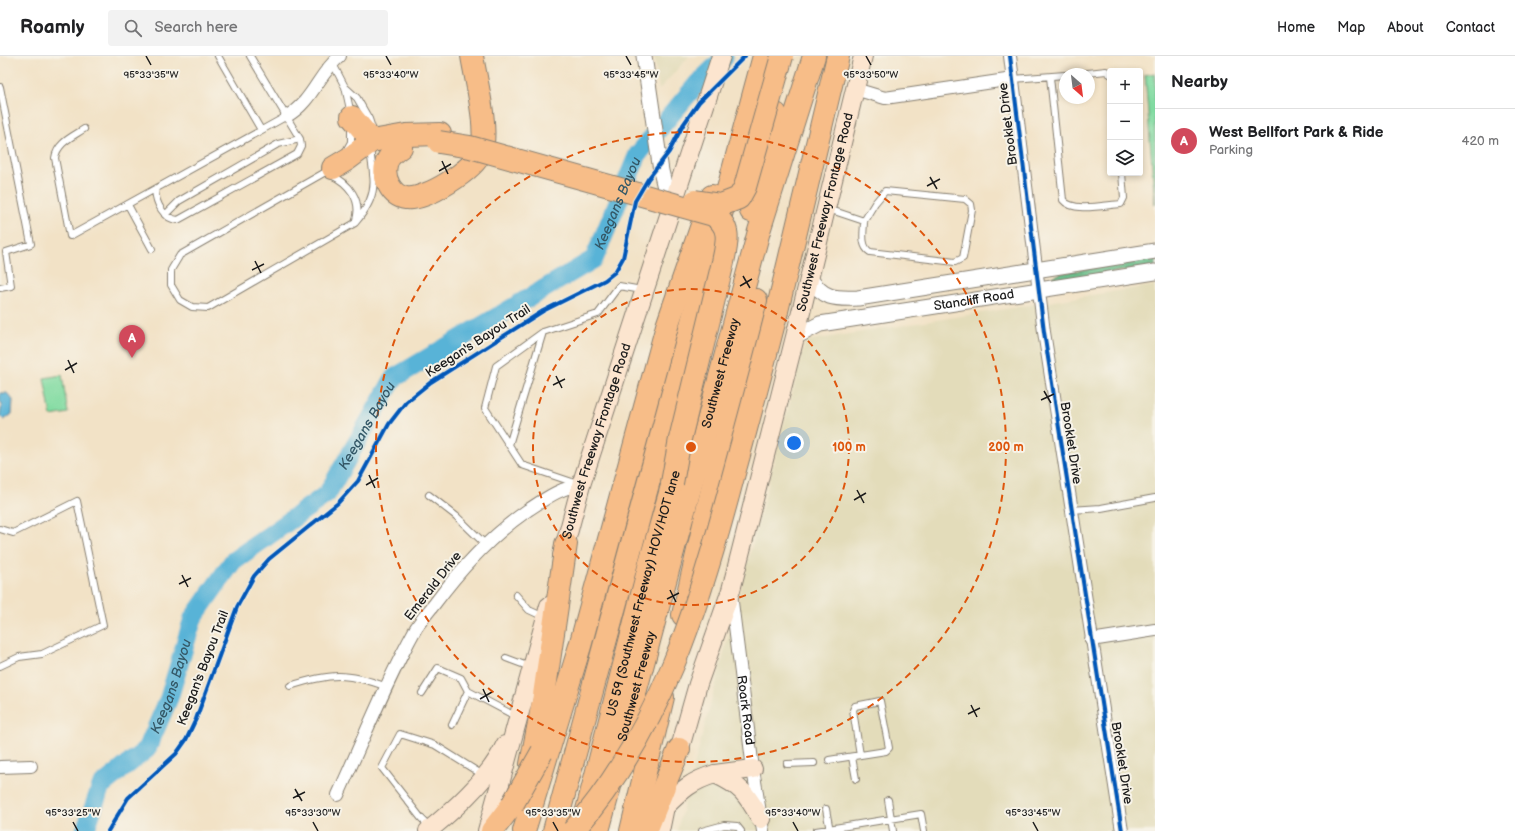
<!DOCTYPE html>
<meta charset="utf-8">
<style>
:root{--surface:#fff;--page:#f2f2f2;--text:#202124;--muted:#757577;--line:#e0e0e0;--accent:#d1495b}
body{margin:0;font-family:"Balsamiq Sans",sans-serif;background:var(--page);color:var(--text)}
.controls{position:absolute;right:12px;top:12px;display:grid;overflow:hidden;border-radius:4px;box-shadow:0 2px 6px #0003}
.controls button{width:36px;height:36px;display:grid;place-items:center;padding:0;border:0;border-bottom:1px solid var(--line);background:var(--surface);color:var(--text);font:20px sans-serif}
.compass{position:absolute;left:1059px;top:12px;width:36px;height:36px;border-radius:50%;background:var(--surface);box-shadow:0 2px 6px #0003;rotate:152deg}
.you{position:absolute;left:794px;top:387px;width:14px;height:14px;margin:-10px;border:3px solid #fff;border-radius:50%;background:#1a73e8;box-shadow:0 0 0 6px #1a73e833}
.badge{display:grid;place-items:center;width:26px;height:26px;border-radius:50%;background:var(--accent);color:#fff;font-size:13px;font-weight:700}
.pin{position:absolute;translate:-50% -33px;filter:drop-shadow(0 1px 2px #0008)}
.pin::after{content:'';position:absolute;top:21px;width:14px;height:12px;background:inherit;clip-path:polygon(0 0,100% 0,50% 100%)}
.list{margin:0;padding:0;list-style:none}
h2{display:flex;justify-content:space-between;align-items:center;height:52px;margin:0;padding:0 16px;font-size:17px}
h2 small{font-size:13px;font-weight:400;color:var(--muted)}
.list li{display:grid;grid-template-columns:26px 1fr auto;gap:12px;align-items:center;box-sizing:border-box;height:64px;padding:0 16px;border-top:1px solid var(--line)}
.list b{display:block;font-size:15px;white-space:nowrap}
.list p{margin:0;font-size:13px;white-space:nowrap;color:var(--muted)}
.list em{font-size:13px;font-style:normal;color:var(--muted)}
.icon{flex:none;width:22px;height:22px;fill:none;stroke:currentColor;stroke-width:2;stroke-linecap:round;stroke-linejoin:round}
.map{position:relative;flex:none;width:1155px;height:775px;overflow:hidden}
header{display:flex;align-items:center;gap:24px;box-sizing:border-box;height:56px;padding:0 20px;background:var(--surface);border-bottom:1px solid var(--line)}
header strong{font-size:19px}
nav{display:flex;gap:22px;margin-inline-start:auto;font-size:14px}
.search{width:280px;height:36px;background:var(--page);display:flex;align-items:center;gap:10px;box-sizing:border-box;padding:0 14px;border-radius:4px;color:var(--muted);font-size:15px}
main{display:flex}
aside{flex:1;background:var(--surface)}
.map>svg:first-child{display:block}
.built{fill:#e3dcba}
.green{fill:#81dba1;stroke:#4e7c5e}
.forest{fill:#68bb87;stroke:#426c52}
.water{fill:#59b3d7;stroke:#3a687a}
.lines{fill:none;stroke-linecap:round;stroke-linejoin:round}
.river{stroke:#59b3d7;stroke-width:19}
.service-casing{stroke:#877f71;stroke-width:8}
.minor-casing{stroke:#877f71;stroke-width:14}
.tertiary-casing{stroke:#877f71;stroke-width:17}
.secondary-casing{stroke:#877f71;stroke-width:20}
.motorway-casing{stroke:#877f71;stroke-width:24}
.service{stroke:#fff;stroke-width:6}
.minor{stroke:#fff;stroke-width:12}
.tertiary{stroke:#fff;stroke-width:15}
.secondary{stroke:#fce5cf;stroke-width:18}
.motorway{stroke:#f7bd88;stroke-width:22}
.motorway-bridge-casing{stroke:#877f71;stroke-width:24;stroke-linecap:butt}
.motorway-bridge{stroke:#f7bd88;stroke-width:22}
.cycleway-casing{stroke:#f7f3e8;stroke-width:6}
.cycleway{stroke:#0057b8;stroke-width:4}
.ticks{fill:none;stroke:#1c1c1c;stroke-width:1.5}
.ring{fill:none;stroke:#de560d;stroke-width:2;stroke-dasharray:7 5}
.labels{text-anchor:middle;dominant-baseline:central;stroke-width:4;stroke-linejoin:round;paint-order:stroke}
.street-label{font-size:13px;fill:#1c1c1c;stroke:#f7f3e8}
.water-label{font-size:14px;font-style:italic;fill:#345867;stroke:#f7f3e8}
.ticks-label{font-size:10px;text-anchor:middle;fill:#1c1c1c;stroke:#f7f3e8;stroke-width:4;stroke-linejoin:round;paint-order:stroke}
.centre{fill:#de560d;stroke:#f7f3e8;stroke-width:2}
.ring-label{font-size:12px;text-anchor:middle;font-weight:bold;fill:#de560d;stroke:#f7f3e8;stroke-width:4;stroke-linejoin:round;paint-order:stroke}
</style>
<header>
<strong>Roamly</strong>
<div class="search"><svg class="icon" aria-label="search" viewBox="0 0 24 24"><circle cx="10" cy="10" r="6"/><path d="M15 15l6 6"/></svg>Search here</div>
<nav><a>Home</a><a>Map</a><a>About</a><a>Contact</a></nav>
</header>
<main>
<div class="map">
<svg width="1155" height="775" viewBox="0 0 1155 775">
<rect width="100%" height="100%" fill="#f7f3e8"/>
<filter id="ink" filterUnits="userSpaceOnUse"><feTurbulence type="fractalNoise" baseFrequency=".025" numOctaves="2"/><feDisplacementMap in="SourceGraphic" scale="8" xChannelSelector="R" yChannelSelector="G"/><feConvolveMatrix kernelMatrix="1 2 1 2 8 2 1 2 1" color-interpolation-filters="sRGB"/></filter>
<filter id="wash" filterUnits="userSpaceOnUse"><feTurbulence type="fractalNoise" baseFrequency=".012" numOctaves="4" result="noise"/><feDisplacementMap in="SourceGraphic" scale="16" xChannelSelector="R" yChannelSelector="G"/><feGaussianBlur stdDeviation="0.9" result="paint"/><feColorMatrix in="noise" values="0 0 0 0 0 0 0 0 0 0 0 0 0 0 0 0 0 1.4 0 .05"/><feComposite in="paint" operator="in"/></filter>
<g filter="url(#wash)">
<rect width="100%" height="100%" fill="#f2e2c6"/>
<path class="built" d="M654,0h35l-30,34z
M1155,229v546h-478l129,-490z"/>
<path class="green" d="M1155,17v132l-10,-130z
M62,319l6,38 -17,3 -7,-38z"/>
<path class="forest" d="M1155,202v8l-93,14 -9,-1 -1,-2 10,-4z"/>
<path class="water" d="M0,337h7l6,7 -1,14 -8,6 -4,-4 2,-12 -2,-2z"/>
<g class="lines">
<path class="river" id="s1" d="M85,775l16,-45 46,-37 22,-51 24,-80 40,-57 94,-67 67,-116 200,-119 44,-105 59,-70 27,-26"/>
</g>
</g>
<g filter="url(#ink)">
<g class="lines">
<g class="service-casing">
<path id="service" d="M218,0l43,74
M332,6l13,25 12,11 12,21 3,9
M1079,18l27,-3 4,3
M1050,21l13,123c10,13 42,5 58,4l3,-6 -2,-25
M1013,23l52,-4
M0,31l31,157 -25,8 5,34 -11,2
M345,31l6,27
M84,73c-12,8 -27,14 -29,29l15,78 217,-120
M346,95l5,-9v-16
M329,114l-149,85 -9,15v15l9,15 12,7 16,1 147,-85c12,-14 21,-29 18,-48 0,-9 -3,-17 -2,-25
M331,119c18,8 31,25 25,45
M155,134c1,13 8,29 23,30l119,-66 4,-8 -1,-7 -50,-83
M128,149l24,44
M828,153l36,12c0,10 -4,25 6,31l85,10 8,-4 9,-48 -1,-6 -6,-5 -80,-8 -10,12 -11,18
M165,159l14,-14 99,-57 22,-5
M543,276l-34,113 -24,-37 11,-42 47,-34 55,-18 21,-28 23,4
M509,389l13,20 56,19
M429,439l27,21 29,28
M1071,454l30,-2 54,-10
M0,473l13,4 64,-32 26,124 -61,29 -23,3 -19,9
M516,539l13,15 15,7
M506,602l24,9
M290,630c40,-13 57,-14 97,1
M422,637l16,-25 23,10 7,13 49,26
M452,669l16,-34
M852,701l4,22
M829,704l57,-9 3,-3 -9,-47 -25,5 -2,4 7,45
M787,708l27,-1
M888,744l5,31
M826,753l4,22
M430,771l-9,-9 -39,-50 18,-34 35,11 48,30
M702,775l22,-6 13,1 4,5
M816,775l105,-17 3,17"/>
</g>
<g class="minor-casing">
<g id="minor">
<path d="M1010,0l34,276 78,499"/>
<path d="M855,33l30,9 128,-19"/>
<path d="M287,60c26,-15 31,-42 53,-60"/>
<path id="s2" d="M731,538l22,175 10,62"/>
<path d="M1091,584l64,-10"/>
<path d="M0,711l31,-1"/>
<path d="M338,739c25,-55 48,-113 78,-167 6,-9 14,-18 20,-26 26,-35 56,-67 92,-92 17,-11 33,-23 53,-25"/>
</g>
</g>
<g class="tertiary-casing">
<g id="tertiary">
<path d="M644,0l17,115 9,38"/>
<path d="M809,221c14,22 25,22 49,21l297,-47"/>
<path id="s3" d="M795,281l25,-13 335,-52"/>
</g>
</g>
<g class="secondary-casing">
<g id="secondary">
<path id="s4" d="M562,500l19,-71 140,-429"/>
<path id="s5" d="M676,706l22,-78 33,-94 64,-253 68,-281"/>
<path d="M715,718l38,-5"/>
<path d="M665,751c17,-17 26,-26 50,-33 27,12 32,21 46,45"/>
<path d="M428,775c27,-22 63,-54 77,-86"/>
<path d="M487,775l62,-225"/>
<path d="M660,775l7,-34"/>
</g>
</g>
<g class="motorway-casing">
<g id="motorway">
<path d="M352,61l20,24"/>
<path d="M401,91c-6,4 -14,10 -15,18 -3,13 5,31 20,33 19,3 68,-28 75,-46 8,-21 -5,-72 -9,-96"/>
<path d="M333,112l15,-9 24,-18 34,-6 34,-1"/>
<path d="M751,155l25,-97"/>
<path d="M777,255l61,-255"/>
<path d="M683,559l73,-315"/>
<path d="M531,708l12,-62 23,-158"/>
<path id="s6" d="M585,762l66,-259 27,-94"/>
<path d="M492,775l20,-26"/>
<path d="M524,775l56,-185 87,-320 45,-130"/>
<path d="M554,775l210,-775"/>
<path id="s7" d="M598,775l161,-600 55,-175"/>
<path d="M631,775l32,-134"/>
<path d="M646,775l33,-82"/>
</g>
</g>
<use href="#service" class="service"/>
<use href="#minor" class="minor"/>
<use href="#tertiary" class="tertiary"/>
<use href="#secondary" class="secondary"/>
<use href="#motorway" class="motorway"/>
<g class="motorway-bridge-casing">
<path id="motorway-bridge" d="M439,86l31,5 243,68c19,11 14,28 10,47l-43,177 -8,44
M695,145l26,4 18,-7 6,-11 37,-131
M512,749l30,-53
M573,775c88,-100 127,-228 160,-354 15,-55 30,-111 44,-166"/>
</g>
<use href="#motorway-bridge" class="motorway-bridge"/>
<g class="cycleway-casing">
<path id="cycleway" d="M1010,0l34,276 78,499
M108,775l20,-33 48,-44 10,-14 10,-21 41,-112 17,-31 15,-17 69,-56 20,-22 31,-57 17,-22 25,-20 112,-71 62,-31 10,-8 8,-14 12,-57 13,-22 21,-27 14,-27 16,-23 46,-46"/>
</g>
<use href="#cycleway" class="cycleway"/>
</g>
</g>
<path class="ticks" d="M146,0l5,9M386,0l5,9M626,0l5,9M866,0l5,9M442,105l6,13M439,115l12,-7M930,121l7,12M927,130l13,-7M255,205l6,12M252,214l12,-6M743,220l7,12M740,230l12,-7M68,304l6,13M65,314l12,-7M556,320l6,12M553,329l12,-6M1044,335l7,12M1041,344l13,-6M369,419l6,13M366,429l12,-7M857,434l7,13M854,444l12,-7M182,519l6,12M179,528l12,-6M670,534l6,12M667,543l12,-6M483,633l6,13M480,643l12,-7M971,649l6,12M968,658l12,-6M295,733l7,12M293,742l12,-6M73,766l5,9M313,766l5,9M553,766l5,9M793,766l5,9M1033,766l5,9"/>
<g class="ring">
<circle cx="691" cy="391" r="158"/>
<circle cx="691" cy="391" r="315"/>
</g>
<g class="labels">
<g class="street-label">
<text transform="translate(1008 68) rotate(-97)">Brooklet Drive</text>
<text stroke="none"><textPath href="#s5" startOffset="570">Southwest Freeway Frontage Road</textPath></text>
<text stroke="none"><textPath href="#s3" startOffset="184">Stancliff Road</textPath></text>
<text transform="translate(478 285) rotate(-33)">Keegan's Bayou Trail</text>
<text stroke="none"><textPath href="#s7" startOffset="474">Southwest Freeway</textPath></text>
<text stroke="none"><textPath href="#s4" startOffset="120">Southwest Freeway Frontage Road</textPath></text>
<text transform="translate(1071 387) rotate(81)">Brooklet Drive</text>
<text transform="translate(433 530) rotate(-52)">Emerald Drive</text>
<text stroke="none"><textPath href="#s6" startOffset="232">US 59 (Southwest Freeway) HOV/HOT lane</textPath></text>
<text transform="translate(203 612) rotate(-69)">Keegan's Bayou Trail</text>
<text stroke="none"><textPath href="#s7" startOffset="150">Southwest Freeway</textPath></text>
<text stroke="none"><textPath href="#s2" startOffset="117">Roark Road</textPath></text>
<text transform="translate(1122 707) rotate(81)">Brooklet Drive</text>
</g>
<g class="water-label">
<text stroke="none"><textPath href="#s1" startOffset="858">Keegans Bayou</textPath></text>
<text stroke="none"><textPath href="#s1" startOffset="510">Keegans Bayou</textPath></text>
<text stroke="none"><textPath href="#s1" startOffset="174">Keegans Bayou</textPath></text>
</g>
</g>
<g class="ticks-label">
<text x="151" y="22">95°33'35"W</text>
<text x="391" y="22">95°33'40"W</text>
<text x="871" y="22">95°33'50"W</text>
<text x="631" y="22">95°33'45"W</text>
<text x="73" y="760">95°33'25"W</text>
<text x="313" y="760">95°33'30"W</text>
<text x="553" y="760">95°33'35"W</text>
<text x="793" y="760">95°33'40"W</text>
<text x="1033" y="760">95°33'45"W</text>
</g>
<circle cx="691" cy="391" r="6" class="centre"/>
<g class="ring-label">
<text x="849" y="395">100 m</text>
<text x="1006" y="395">200 m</text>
</g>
</svg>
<div class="controls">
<button>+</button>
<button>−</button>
<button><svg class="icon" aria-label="layers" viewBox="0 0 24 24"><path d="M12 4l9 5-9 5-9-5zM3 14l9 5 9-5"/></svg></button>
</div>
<svg class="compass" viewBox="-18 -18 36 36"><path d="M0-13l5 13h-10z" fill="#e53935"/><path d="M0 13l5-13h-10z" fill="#757577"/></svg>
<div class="you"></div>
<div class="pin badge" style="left:132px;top:302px">A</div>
</div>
<aside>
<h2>Nearby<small></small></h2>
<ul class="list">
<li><span class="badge">A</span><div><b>West Bellfort Park &amp; Ride</b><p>Parking</p></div><em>420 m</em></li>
</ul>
</aside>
</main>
